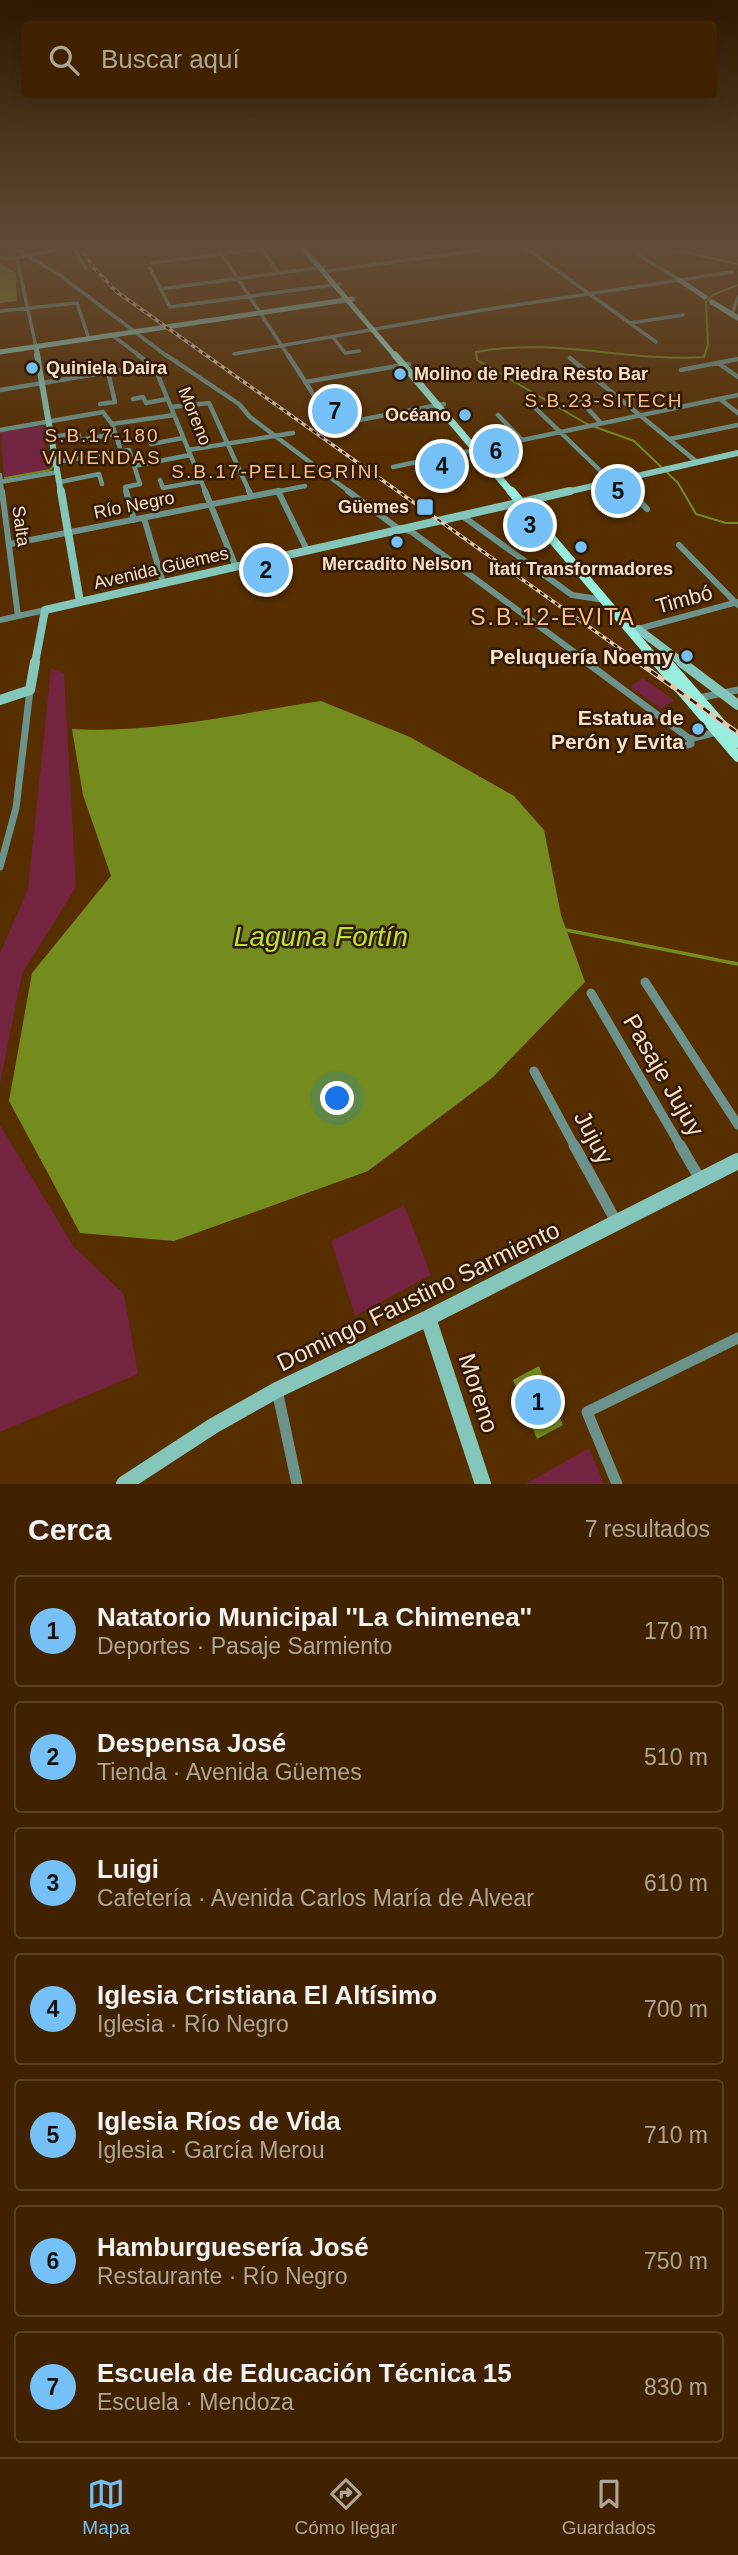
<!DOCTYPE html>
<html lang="es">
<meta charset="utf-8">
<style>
:root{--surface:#402200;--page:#472a0a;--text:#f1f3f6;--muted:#aea499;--line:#593f22;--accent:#75c0f6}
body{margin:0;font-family:Helvetica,sans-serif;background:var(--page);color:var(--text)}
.you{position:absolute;left:338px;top:1099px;width:24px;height:24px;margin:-18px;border:5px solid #fff;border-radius:50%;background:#1a73e8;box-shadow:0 0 0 10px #1a73e833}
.badge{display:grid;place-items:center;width:46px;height:46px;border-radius:50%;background:var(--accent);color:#111;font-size:23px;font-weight:700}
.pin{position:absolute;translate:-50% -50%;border:4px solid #fff;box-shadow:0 2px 7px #0006}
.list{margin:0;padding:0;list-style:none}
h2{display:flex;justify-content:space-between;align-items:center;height:91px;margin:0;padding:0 28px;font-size:30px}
h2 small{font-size:23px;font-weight:400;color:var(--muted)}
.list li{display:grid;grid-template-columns:46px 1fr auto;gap:21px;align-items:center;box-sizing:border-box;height:112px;margin:0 14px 14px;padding:0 14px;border:2px solid var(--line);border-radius:7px}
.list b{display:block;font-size:26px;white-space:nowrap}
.list p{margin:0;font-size:23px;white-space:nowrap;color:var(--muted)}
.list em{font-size:23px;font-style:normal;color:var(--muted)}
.icon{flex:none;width:38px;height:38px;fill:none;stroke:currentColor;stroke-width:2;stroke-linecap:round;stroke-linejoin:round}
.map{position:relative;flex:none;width:738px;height:1484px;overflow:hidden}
.search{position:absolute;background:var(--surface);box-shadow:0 7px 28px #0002;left:21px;right:21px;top:21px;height:77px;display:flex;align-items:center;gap:18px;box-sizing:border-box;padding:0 24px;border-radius:7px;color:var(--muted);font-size:26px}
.sheet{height:973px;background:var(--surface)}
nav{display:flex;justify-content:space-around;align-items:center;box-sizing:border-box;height:98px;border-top:2px solid var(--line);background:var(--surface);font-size:19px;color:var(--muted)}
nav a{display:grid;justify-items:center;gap:4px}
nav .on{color:var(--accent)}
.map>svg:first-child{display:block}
.green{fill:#722440}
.water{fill:#748c1e}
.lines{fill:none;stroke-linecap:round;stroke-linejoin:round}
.stream-far1{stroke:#748c1e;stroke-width:2}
.stream{stroke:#748c1e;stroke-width:3.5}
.street-far5{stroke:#6b938b;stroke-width:3.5}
.street-far4{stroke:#6b938b;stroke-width:4.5}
.street-far3{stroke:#6b938b;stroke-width:6}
.street-far2{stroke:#6b938b;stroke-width:7}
.street-far1{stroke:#6b938b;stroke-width:9}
.street{stroke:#6b938b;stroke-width:11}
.secondary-far4{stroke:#85c6ba;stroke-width:5}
.secondary-far3{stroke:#85c6ba;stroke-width:6}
.secondary-far2{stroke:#85c6ba;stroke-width:8}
.secondary-far1{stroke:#85c6ba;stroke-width:10}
.secondary{stroke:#85c6ba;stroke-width:16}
.primary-far3{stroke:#98eddd;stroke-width:5}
.primary-far2{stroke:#98eddd;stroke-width:7}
.primary-far1{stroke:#98eddd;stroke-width:9}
.primary{stroke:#98eddd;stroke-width:10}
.rail-far1-casing{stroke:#e4c8af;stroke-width:3.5}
.rail-casing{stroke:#e4c8af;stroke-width:5}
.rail-far1{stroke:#311a04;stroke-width:2;stroke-dasharray:4.5;stroke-linecap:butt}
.rail{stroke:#311a04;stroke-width:2.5;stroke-dasharray:8;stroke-linecap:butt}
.wall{fill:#58400f}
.shaded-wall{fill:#47340c}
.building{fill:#664b11;stroke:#47340c;stroke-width:2}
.poi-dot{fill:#75c0f6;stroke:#311a04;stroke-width:2.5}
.labels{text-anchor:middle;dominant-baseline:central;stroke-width:5;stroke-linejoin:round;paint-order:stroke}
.far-poi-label{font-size:18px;font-weight:bold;fill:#fbe1cc;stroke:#311a04;text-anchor:start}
.far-street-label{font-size:18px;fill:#fbe1cc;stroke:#311a04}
.far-neighbourhood-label{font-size:19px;letter-spacing:2px;fill:#fcbe88;stroke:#311a04}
.street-label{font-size:21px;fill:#fbe1cc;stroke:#311a04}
.poi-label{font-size:21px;font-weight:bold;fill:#fbe1cc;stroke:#311a04;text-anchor:end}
.neighbourhood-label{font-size:23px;letter-spacing:2px;fill:#fcbe88;stroke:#311a04}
.near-street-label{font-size:24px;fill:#fbe1cc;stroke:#311a04}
.near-water-label{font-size:28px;font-style:italic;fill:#bde329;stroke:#311a04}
</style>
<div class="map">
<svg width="738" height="1484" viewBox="0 0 738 1484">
<rect width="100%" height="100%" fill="#562e00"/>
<path class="green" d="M43,425l6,44 -45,9 -4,-46z
M51,668l13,5 12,214 -54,87 -22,110v-131l28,-64z
M643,678l31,22 -13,9 -31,-22z
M0,1125l74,122 50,47 14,80 -138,58z
M404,1205l27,70 -76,41 -24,-75z
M589,1448l15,36h-79z"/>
<path class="water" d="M0,263l16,10 1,28 -17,2z
M321,701l89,36 104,59 30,34 17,85 24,67 -93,96 -124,93 -194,70 -94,-8 -71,-132 23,-128 79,-97 -28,-81 -11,-66c82,5 168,-16 249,-28z
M539,1366l24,59 -26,14 -24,-59z"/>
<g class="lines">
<path class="stream-far1" d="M664,248l74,16
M738,285l-25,10 -7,7 2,42 -4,13c-77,5 -151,-20 -228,-5l1,8 110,64 47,17 44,42 18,31 30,9h12
M5,478l45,-8 4,-5"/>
<path class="stream" d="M566,930l172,34"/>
<path class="street-far5" d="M15,248l46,28 107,81
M74,248l12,20
M218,248l71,109
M261,248l18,25
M526,248l130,94
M627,248l51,31
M0,257c14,5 49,-7 67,-9
M17,259l19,88
M152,263l117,-15
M150,268l20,39 170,-23
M327,271l168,-23
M160,289l164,-22
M0,311l77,-8 12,36
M732,314l6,-17
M630,323l53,-8
M112,335l29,22
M333,337l12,16 14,-2
M234,354l249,-44 250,-38"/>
<path class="street-far4" d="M138,355l17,13 51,125
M166,355l73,49 11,13 101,76
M288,355l45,70 111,-21
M570,358l127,104
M718,363l20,14
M681,370l57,-11
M305,382l104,-18
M0,390l151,-25
M578,398l22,24
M133,399l10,-2 3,6 21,-4
M720,399l18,14
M527,400l85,82 20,11
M100,404l15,-2 -7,-30
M171,407l38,-4 41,90
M498,415l24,25
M112,424l62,-9
M0,430l103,-18 9,12 9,27 8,-1 11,34 -15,3 2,6
M52,437l26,-4 2,7 35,-6
M670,439l68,-14
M118,443l31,-6 2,7 32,-6
M188,450l105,-17
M56,462l65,-11
M134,466l56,-11
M393,467l345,-72
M0,475l2,18
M160,480l3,8 38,-7
M0,482l58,-10
M60,482l39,-8 3,10
M270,493l35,-7"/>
<path class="street-far3" d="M2,491l16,125
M126,491l8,29
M205,491l31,76
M249,491l2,5
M278,491l29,59
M348,491l48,36 16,5 177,131
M630,491l17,18
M461,515l111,80 33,5
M144,518l19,65
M10,544l269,-53
M679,545l59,60
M0,620l45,-10
M638,629l100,-27"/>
<path class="street-far2" d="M586,662l104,77
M699,698l39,-8
M690,739l30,-8
M678,748l13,-4 -1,-5
M0,867l16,-59 14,-118"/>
<path class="street-far1" d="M645,982l93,143
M591,993l90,154
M534,1071l41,76"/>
<path class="street" d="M574,1145l43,78
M680,1145l20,34
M277,1390l20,94
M617,1484l-30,-72 151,-74"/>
<path class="secondary-far4" d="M679,280l26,17
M712,302l26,16
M36,347l2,10
M0,352l352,-53"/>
<path class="secondary-far3" d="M37,355l24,138
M562,493l176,-40"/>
<path class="secondary-far2" d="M61,491l19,111
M631,631l7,-2 45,34
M35,663l10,-53 525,-119"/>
<path class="secondary-far1" d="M681,662l57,43
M0,700l30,-10 5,-28"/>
<path class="secondary" d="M428,1318l55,166
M124,1484l89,-58 64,-36 151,-72 310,-157"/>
<path class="primary-far3" d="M303,248l93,109"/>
<path class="primary-far2" d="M395,355l117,138"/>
<path class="primary-far1" d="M511,491l147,172
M663,657l6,6"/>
<path class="primary" d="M657,662l81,95
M667,662l71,81"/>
<g class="rail-far1-casing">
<path id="rail-far1" d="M81,248l12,19 24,25 523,371"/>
</g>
<g class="rail-casing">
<path id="rail" d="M638,662l100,71"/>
</g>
<use href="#rail-far1" class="rail-far1"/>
<use href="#rail" class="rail"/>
</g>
<path class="wall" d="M546,248h89l2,11 -70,9 -22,-16z"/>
<path class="shaded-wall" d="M639,250l-2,9 -70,9 2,-9z"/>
<path class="building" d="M553,248h82l4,2 -70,9z"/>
<linearGradient id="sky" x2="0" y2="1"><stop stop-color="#2f1900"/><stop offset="0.54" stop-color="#624c37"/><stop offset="1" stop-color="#624c37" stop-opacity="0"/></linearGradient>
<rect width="738" height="456" fill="url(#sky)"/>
<g class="poi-dot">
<circle cx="32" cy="368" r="7"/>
<circle cx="400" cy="374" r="7"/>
<circle cx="465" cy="415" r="7"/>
<rect x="416" y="498" width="18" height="18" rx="3.5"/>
<circle cx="397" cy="542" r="7"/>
<circle cx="581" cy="547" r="7"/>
<circle cx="687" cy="656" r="7"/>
<circle cx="698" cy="729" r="7"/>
</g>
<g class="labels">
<g class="far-poi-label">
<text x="46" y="368">Quiniela Daira</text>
<text x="414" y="374">Molino de Piedra Resto Bar</text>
<text x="451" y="415" text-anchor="end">Océano</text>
<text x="409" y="507" text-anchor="end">Güemes</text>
<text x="397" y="564" text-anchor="middle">Mercadito Nelson</text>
<text x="581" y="569" text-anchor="middle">Itatí Transformadores</text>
</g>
<g class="far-street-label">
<text transform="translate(195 416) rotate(68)">Moreno</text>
<text transform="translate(134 505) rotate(-11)">Río Negro</text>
<text transform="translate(21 526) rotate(82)">Salta</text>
<text transform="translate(161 568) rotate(-13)">Avenida Güemes</text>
</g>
<g class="far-neighbourhood-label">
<text x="604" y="400">S.B.23-SITECH</text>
<text x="102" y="435">S.B.17-180<tspan x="102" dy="22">VIVIENDAS</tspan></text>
<text x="276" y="471">S.B.17-PELLEGRINI</text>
</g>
<g class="street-label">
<text transform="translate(684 599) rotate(-15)">Timbó</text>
</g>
<g class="poi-label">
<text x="673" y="656">Peluquería Noemy</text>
<text x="684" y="717">Estatua de<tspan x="684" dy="24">Perón y Evita</tspan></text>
</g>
<g class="neighbourhood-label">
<text x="553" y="617">S.B.12-EVITA</text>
</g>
<g class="near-street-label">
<text transform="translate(664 1075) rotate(60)">Pasaje Jujuy</text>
<text transform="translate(594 1137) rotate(62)">Jujuy</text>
<text transform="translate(418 1296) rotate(-26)">Domingo Faustino Sarmiento</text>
<text transform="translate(479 1393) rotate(72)">Moreno</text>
</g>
<g class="near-water-label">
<text x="321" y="936">Laguna Fortín</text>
</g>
</g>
</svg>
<div class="you"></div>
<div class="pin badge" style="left:538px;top:1402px">1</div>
<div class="pin badge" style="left:266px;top:570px">2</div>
<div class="pin badge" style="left:530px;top:525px">3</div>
<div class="pin badge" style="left:442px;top:466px">4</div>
<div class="pin badge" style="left:618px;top:491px">5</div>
<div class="pin badge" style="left:496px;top:451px">6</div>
<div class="pin badge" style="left:335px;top:411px">7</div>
<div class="search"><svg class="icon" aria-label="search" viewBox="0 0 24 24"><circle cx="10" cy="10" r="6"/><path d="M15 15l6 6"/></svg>Buscar aquí</div>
</div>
<section class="sheet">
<h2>Cerca<small>7 resultados</small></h2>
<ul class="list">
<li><span class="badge">1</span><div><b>Natatorio Municipal ''La Chimenea''</b><p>Deportes · Pasaje Sarmiento</p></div><em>170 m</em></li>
<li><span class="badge">2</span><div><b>Despensa José</b><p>Tienda · Avenida Güemes</p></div><em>510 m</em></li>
<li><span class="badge">3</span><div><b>Luigi</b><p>Cafetería · Avenida Carlos María de Alvear</p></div><em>610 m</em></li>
<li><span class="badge">4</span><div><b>Iglesia Cristiana El Altísimo</b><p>Iglesia · Río Negro</p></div><em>700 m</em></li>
<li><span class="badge">5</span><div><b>Iglesia Ríos de Vida</b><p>Iglesia · García Merou</p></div><em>710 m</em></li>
<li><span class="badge">6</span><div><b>Hamburguesería José</b><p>Restaurante · Río Negro</p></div><em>750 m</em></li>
<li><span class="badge">7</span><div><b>Escuela de Educación Técnica 15</b><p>Escuela · Mendoza</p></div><em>830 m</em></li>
</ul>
</section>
<nav>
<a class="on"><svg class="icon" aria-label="map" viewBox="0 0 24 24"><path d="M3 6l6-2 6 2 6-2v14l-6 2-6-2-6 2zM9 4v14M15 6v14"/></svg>Mapa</a>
<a><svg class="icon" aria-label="directions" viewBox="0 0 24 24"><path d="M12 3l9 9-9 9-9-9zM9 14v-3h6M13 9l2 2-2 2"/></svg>Cómo llegar</a>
<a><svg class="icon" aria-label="saved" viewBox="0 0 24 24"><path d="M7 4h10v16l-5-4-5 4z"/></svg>Guardados</a>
</nav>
